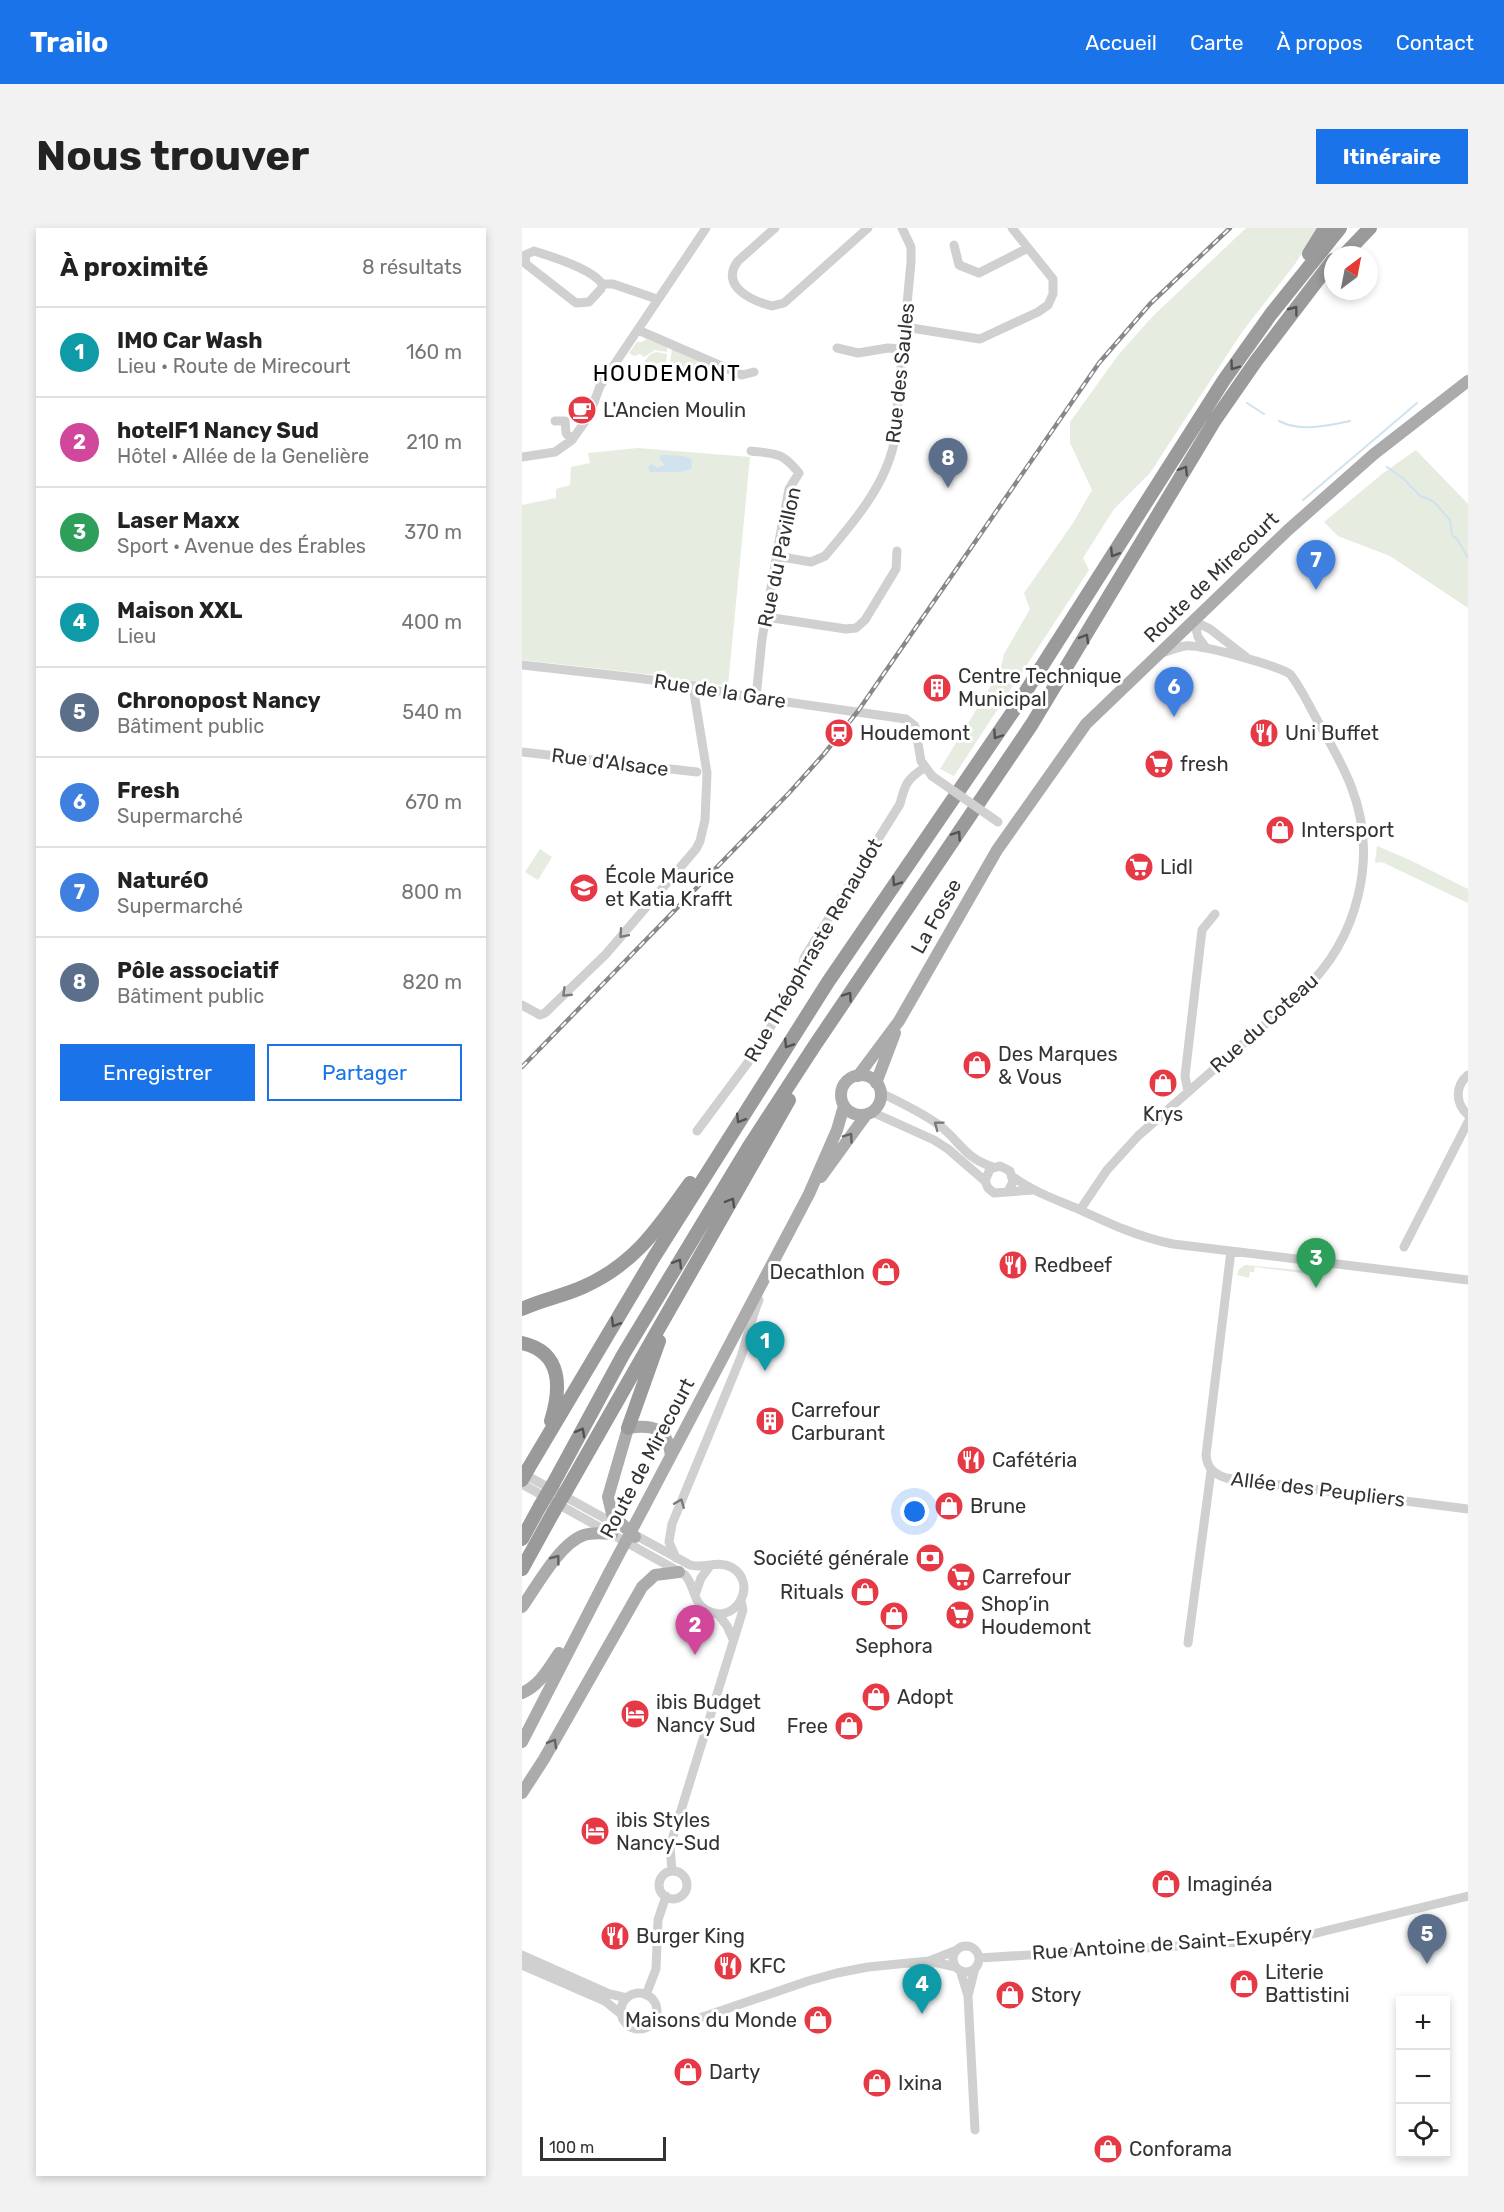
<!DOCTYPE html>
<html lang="fr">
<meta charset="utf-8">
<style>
:root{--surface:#fff;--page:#f2f2f2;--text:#222;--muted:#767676;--line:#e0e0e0;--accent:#1a73e8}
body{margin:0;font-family:Rubik,sans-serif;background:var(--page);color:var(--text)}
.controls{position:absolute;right:18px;bottom:18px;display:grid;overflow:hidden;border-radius:0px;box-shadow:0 3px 9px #0003}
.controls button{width:54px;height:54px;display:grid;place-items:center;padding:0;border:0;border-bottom:2px solid var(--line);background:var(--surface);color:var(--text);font:30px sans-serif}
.compass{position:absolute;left:802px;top:18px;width:54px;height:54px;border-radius:50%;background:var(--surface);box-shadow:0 3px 9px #0003;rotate:32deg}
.scale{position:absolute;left:18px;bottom:15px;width:126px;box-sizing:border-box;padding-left:6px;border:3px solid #333;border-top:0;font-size:16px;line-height:21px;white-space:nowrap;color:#333;-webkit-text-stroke:4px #fff;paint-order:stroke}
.you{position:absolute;left:393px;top:1284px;width:21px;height:21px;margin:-15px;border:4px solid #fff;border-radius:50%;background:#1a73e8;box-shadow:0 0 0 9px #1a73e833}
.badge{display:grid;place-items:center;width:39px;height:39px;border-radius:50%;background:var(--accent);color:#fff;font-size:20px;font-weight:700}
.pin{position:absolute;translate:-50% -50px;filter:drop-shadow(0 2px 3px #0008)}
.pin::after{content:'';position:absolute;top:32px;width:21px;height:18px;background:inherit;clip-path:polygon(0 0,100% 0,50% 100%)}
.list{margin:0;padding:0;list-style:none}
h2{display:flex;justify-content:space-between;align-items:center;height:78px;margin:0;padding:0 24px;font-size:26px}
h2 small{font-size:20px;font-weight:400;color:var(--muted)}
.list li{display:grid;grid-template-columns:39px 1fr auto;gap:18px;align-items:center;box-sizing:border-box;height:90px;padding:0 24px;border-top:2px solid var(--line)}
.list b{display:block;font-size:22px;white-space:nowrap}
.list p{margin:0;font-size:20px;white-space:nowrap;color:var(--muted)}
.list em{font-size:20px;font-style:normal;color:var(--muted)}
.actions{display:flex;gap:12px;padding:18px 24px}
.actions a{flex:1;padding:14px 0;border:2px solid var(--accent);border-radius:0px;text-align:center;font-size:21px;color:var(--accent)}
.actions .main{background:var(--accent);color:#fff}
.icon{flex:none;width:33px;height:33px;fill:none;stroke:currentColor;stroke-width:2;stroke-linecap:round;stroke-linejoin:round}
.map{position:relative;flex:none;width:946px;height:1948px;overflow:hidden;border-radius:0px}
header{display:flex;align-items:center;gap:36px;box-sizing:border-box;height:84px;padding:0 30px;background:var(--accent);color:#fff}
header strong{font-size:28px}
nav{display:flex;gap:33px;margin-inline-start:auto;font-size:21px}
.intro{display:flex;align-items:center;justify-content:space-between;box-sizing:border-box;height:144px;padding:0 36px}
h1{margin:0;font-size:42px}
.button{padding:15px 27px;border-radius:0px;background:var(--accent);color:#fff;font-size:21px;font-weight:700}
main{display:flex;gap:36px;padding:0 36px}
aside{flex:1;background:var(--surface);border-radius:0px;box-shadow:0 3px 9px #0003}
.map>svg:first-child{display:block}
.green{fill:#e6ecdf}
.water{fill:#cfe2ee}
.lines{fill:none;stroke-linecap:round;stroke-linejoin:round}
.stream{stroke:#cfe2ee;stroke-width:2}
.minor{stroke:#d0d0d0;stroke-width:9}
.major{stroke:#ababab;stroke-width:12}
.highway{stroke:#9a9a9a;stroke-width:14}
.rail-casing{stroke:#888;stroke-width:4.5}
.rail{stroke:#fff;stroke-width:2;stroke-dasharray:7;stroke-linecap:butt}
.minor-bridge{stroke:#d0d0d0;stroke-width:9}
.major-bridge{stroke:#ababab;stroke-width:12}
.highway-bridge{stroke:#9a9a9a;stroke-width:14}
.oneway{stroke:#525252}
.oneway2{stroke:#7a7a7a}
.oneway3{stroke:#636363}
.labels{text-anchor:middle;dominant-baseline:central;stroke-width:6;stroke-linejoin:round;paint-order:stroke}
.street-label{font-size:20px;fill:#333;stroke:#fff}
.poi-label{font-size:20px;fill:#333;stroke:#fff;text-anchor:start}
.quarter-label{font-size:22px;letter-spacing:1.5px;fill:#000;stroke:#fff}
</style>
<header>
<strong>Trailo</strong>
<nav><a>Accueil</a><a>Carte</a><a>À propos</a><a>Contact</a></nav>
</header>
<div class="intro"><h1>Nous trouver</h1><a class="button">Itinéraire</a></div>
<main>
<aside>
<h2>À proximité<small>8 résultats</small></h2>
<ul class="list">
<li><span class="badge" style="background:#0f9aa8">1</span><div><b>IMO Car Wash</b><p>Lieu · Route de Mirecourt</p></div><em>160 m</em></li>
<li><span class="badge" style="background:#d1479c">2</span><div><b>hotelF1 Nancy Sud</b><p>Hôtel · Allée de la Genelière</p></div><em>210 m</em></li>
<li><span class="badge" style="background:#2e9e5b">3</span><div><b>Laser Maxx</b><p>Sport · Avenue des Érables</p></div><em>370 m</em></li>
<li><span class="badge" style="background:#0f9aa8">4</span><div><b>Maison XXL</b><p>Lieu</p></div><em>400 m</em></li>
<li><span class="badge" style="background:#5c6f8a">5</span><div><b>Chronopost Nancy</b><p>Bâtiment public</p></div><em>540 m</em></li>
<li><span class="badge" style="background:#3f7fe0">6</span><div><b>Fresh</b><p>Supermarché</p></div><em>670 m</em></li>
<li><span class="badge" style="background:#3f7fe0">7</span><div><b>NaturéO</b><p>Supermarché</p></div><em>800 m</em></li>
<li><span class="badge" style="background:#5c6f8a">8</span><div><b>Pôle associatif</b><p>Bâtiment public</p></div><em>820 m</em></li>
</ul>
<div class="actions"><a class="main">Enregistrer</a><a>Partager</a></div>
</aside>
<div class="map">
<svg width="946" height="1948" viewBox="0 0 946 1948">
<rect width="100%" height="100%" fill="#fff"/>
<path class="green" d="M724,0h72l-23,36 -53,68 -92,141 -36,36 -31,49 6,12 -135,206 -14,-7 60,-98 4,-17 26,-45 -6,-16 49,-70 19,-33 -22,-47v-21l49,-68 34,-38z
M124,111l21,8v5l-12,-2 -11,7 -4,-3 -6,2 -5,-3 8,-11h5z
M150,121l36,15 -11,3 -6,9 -12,-2 1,-8 -10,-4z
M134,124l11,2 -1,8 -9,1 -1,7 -10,-1 -4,-4c5,-6 6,-11 14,-13z
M116,220l112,9 -22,229 -60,-9 -4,-7 -7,2 -1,3 -134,-15v-155l34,-7v-9l14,-4 1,-18 19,-4 -2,-10z
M894,222l52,54v104l-78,-52 -52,-20 -14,-14 58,-48z
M855,618l33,14 58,29v14l-86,-41 -7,1z
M18,621l12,8 -14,23 -13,-8z
M723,1037l65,6v3l-55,-7 -1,5h-4l-1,6 -12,-3 2,-6z"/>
<path class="water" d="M139,227c9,1 23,-1 30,4l1,8 -2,2 -10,3h-30l-2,-4 3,-4 7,4 7,-3 -6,-7z"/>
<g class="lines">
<path class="stream" d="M725,175l17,11
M757,193c20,11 49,5 71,0
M865,239l17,12 16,17 13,5 17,19 2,15 5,4 11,19
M781,272l114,-97"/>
<path class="minor" d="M253,0l-37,33c-19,25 14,40 34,45l12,-3 84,-75
M432,17l5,20 20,8 49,-25
M80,56l-1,5 -12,13 -13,1 -50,-39 -1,-9 9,-4c16,5 59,18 68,33h11l44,15
M383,99l75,12 58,-27 10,-7 5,-11v-15l-41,-51
M116,102l104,45 12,-3
M315,120l21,5 30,-5 15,1
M33,193h10l1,12 6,7
M229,223c26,3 31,1 48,22l-10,16 -9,47 -18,103 -6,58
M0,229l33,-5 17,-12 17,-24 11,-30 106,-158
M254,328l35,6 14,-6c28,-33 60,-70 69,-113l17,-181v-15l-9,-19
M244,389l80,12 10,-1 9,-8 31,-51 1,-18
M672,393l16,8 36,28
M672,393l4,16 8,11
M0,437l115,13 58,8 49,10 162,23 9,7 6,35 11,15
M0,524l175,20
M0,777l18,10 5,-2 61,-59 90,-105 4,-8 5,-21 2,-47 -13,-80 1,-7
M946,847c-13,11 -13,28 0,40
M666,864l-3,-16 17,-146 13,-16
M359,865c19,9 40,19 58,32 21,16 25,33 54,42
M350,884l62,28 14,9 37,32
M175,903l61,-82 43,-75 3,-16 96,-154c5,-20 7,-25 24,-36
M491,949c19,14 41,22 63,31 32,15 62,29 97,36l295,36
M486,963l5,-9 -3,-11 -10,-5 -10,3 -5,12 3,7 6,5 39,-3
M558,982l27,-40 31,-34 165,-145c55,-52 76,-134 48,-205 -8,-21 -20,-41 -31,-61 -10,-17 -18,-36 -30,-51 -15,-9 -89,-30 -105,-28 -8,1 -15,5 -23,7
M882,1019l64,-125
M709,1023l-25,204c1,13 8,19 20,23l242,31
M0,1245l168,92c13,4 28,-5 41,2 29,16 4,60 -25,43 -13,-7 -11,-24 -21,-35l-163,-91
M154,1330l-7,-16 3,-18 69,-167c6,-19 10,-38 18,-57
M173,1367l6,-17 9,-12
M196,1386l9,12 6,13
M666,1415l23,-172
M150,1643l-2,-25 73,-236 -2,-9
M137 1657a14 14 0 1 1 28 0a14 14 0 1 1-28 0Z
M431 1731a13 13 0 1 1 26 0a13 13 0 1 1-26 0Z
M0,1727l88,39 17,4
M457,1730l313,-19 176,-43
M407,1733l27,6
M0,1737l83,36 16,13
M438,1742l8,26 7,134
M99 1783a18 18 0 1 1 36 0a18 18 0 1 1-36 0Z
M124,1767l10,-26 2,-49 8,-24
M446,1768l7,-28
M133,1791l21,5 9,-1 123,-42 29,-8 31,-6 61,-6 28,-11"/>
<path class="major" d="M319 867a20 20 0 1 1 40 0a20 20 0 1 1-40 0Z
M336,848l41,-55 98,-171 89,-126 202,-194 86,-76 94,-73
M354,855l19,-50
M299,949l45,-62
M122,1279l165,-313 28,-64 7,-24
M113,1309l-23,-23 -4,-17 20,-69c25,-4 39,0 43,27
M0,1379c15,-21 38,-64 62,-72 9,-3 19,-2 28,-1
M0,1465c18,-8 27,-25 37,-40
M0,1514l87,-169
M0,1565l22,-34 98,-172 13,-12 24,-3"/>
<path class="highway" d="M787,26l16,-26
M822,27l26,-27
M0,1081c19,-9 41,-13 61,-22 52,-23 75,-59 107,-104
M0,1115c41,9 39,46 29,78
M106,1200l31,-87
M6,1241l126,-212 174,-275 186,-272 210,-330 47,-66 69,-86
M31,1256l70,-129 125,-207 67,-103 217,-321 183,-304 41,-59 77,-101
M44,1263l223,-391
M0,1311l18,-33
M0,1341l32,-58"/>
<g class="rail-casing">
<path id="rail" d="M0,839l267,-274 35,-39 34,-43 241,-348 51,-59 80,-76"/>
</g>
<use href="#rail" class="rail"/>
<path class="minor-bridge" d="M410,548l66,46"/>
<path class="major-bridge" d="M87,1345l35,-66"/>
<path class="highway-bridge" d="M0,1252l6,-11
M18,1278l13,-22
M32,1283l12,-20"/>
</g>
<defs><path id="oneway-chevron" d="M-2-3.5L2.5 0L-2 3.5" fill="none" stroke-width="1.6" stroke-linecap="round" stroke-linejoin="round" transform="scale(1.5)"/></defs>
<g class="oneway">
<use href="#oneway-chevron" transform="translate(772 82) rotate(-53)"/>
<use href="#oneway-chevron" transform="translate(712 138) rotate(126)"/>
<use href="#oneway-chevron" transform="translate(662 242) rotate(-58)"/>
<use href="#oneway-chevron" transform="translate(592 325) rotate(122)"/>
<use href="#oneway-chevron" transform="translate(563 410) rotate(-60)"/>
<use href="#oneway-chevron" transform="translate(475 507) rotate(124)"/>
<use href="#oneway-chevron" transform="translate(435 607) rotate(-56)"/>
<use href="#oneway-chevron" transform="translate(374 654) rotate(124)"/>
<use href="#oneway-chevron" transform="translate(326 768) rotate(-56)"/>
<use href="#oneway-chevron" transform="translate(266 816) rotate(123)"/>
<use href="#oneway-chevron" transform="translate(218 891) rotate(122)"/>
<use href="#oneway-chevron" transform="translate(209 974) rotate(-60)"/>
<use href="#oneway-chevron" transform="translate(156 1035) rotate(-59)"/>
<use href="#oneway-chevron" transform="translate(93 1095) rotate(121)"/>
<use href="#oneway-chevron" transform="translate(59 1204) rotate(-61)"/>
</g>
<g class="oneway2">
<use href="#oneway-chevron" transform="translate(101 706) rotate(131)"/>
<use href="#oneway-chevron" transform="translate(44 765) rotate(136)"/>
<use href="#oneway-chevron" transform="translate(416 897) rotate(-143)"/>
<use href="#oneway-chevron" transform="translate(158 1275) rotate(-68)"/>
</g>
<g class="oneway3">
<use href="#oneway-chevron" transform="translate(327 909) rotate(-54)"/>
<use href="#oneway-chevron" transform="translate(34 1331) rotate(-53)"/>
<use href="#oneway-chevron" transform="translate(31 1515) rotate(-60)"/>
</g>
<defs>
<g id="cafe-disc" transform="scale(1.5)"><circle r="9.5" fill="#e63946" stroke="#fff"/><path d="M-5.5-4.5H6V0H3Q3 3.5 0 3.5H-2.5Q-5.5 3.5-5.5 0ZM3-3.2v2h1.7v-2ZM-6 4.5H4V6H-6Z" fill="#fff"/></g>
<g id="building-disc" transform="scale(1.5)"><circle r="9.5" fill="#e63946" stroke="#fff"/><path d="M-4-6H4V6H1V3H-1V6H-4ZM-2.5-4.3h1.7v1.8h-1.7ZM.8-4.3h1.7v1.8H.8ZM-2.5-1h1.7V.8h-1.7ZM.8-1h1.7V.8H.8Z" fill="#fff"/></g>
<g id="station-disc" transform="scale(1.5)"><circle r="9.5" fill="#e63946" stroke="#fff"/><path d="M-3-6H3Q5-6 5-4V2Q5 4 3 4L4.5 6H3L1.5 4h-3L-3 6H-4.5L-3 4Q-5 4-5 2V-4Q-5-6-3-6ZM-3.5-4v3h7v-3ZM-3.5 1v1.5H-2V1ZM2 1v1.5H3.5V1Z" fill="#fff"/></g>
<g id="restaurant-disc" transform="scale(1.5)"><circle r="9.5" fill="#e63946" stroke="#fff"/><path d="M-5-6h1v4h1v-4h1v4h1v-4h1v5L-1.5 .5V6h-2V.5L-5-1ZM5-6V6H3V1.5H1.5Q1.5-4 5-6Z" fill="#fff"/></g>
<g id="supermarket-disc" transform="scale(1.5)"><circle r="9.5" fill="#e63946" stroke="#fff"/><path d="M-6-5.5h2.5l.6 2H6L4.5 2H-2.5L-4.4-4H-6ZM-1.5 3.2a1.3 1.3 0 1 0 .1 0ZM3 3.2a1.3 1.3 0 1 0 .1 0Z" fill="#fff"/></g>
<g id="shop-disc" transform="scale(1.5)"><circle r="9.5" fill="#e63946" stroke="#fff"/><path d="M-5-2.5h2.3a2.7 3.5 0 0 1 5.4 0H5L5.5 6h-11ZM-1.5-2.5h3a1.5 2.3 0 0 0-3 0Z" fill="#fff"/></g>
<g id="school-disc" transform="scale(1.5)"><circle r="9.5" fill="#e63946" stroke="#fff"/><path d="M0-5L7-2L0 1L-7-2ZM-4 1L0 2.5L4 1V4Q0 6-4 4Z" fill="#fff"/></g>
<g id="bank-disc" transform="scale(1.5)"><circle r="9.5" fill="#e63946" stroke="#fff"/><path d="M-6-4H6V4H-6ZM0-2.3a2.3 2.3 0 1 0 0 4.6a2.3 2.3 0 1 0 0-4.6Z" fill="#fff"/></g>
<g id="hotel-disc" transform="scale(1.5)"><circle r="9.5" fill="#e63946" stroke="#fff"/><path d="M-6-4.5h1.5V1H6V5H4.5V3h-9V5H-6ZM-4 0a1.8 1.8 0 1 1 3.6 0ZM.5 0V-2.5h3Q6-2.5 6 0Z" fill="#fff"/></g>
</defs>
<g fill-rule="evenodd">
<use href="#cafe-disc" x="60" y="182"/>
<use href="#building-disc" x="415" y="460"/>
<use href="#station-disc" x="317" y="505"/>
<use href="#restaurant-disc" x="742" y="505"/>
<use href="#supermarket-disc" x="637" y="536"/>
<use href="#shop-disc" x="758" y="602"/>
<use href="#supermarket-disc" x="617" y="639"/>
<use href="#school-disc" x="62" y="660"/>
<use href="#shop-disc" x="455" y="837"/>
<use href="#shop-disc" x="641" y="855"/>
<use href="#restaurant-disc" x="491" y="1037"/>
<use href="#shop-disc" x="364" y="1044"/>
<use href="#building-disc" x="248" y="1193"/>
<use href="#restaurant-disc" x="449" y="1232"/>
<use href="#shop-disc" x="427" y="1278"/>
<use href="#bank-disc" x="408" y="1330"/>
<use href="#supermarket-disc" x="439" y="1349"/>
<use href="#shop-disc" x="343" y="1364"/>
<use href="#supermarket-disc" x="438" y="1387"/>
<use href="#shop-disc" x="372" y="1388"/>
<use href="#shop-disc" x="354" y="1469"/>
<use href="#hotel-disc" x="113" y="1486"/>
<use href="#shop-disc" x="327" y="1498"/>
<use href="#hotel-disc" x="73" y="1603"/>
<use href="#shop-disc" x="644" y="1656"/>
<use href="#restaurant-disc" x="93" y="1708"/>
<use href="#restaurant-disc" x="206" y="1738"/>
<use href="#shop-disc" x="722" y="1756"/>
<use href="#shop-disc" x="488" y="1767"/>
<use href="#shop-disc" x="296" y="1792"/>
<use href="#shop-disc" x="166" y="1844"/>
<use href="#shop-disc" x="355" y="1855"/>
<use href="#shop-disc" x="586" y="1921"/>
</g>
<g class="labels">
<g class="street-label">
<text transform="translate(378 145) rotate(-84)">Rue des Saules</text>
<text transform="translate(257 329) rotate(-78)">Rue du Pavillon</text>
<text transform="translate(689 349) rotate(-44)">Route de Mirecourt</text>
<text transform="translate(198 463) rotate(9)">Rue de la Gare</text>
<text transform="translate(88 534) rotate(7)">Rue d'Alsace</text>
<text transform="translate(414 688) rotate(-61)">La Fosse</text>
<text transform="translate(291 722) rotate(-60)">Rue Théophraste Renaudot</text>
<text transform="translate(742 795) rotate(-42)">Rue du Coteau</text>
<text transform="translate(125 1230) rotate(-62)">Route de Mirecourt</text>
<text transform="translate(796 1261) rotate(7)">Allée des Peupliers</text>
<text transform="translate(650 1715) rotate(-4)">Rue Antoine de Saint-Exupéry</text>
</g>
<g class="poi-label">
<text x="81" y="182">L'Ancien Moulin</text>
<text x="436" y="448">Centre Technique<tspan x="436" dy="23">Municipal</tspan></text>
<text x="338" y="505">Houdemont</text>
<text x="763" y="505">Uni Buffet</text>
<text x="658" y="536">fresh</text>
<text x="779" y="602">Intersport</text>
<text x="638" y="639">Lidl</text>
<text x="83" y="648">École Maurice<tspan x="83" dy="23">et Katia Krafft</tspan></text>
<text x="476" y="826">Des Marques<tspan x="476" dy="23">&amp; Vous</tspan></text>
<text x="641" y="886" text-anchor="middle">Krys</text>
<text x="512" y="1037">Redbeef</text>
<text x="343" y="1044" text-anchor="end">Decathlon</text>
<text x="269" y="1182">Carrefour<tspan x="269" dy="23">Carburant</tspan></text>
<text x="470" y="1232">Cafétéria</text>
<text x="448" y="1278">Brune</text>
<text x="387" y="1330" text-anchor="end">Société générale</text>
<text x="460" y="1349">Carrefour</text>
<text x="322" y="1364" text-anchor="end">Rituals</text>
<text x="459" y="1376">Shop’in<tspan x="459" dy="23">Houdemont</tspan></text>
<text x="372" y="1418" text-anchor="middle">Sephora</text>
<text x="375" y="1469">Adopt</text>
<text x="134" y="1474">ibis Budget<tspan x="134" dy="23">Nancy Sud</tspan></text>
<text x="306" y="1498" text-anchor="end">Free</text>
<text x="94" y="1592">ibis Styles<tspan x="94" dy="23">Nancy-Sud</tspan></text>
<text x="665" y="1656">Imaginéa</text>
<text x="114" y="1708">Burger King</text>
<text x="227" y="1738">KFC</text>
<text x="743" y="1744">Literie<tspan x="743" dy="23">Battistini</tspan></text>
<text x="509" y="1767">Story</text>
<text x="275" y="1792" text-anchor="end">Maisons du Monde</text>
<text x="187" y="1844">Darty</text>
<text x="376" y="1855">Ixina</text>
<text x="607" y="1921">Conforama</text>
</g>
<g class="quarter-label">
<text x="145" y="145">HOUDEMONT</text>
</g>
</g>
</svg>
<div class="controls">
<button>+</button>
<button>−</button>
<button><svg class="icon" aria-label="locate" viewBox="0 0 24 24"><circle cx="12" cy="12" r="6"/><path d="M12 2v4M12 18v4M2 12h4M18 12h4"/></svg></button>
</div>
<svg class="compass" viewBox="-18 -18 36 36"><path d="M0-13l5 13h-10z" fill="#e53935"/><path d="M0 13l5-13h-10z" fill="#767676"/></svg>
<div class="scale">100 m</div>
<div class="you"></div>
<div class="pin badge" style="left:243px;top:1143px;background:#0f9aa8">1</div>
<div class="pin badge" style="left:173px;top:1427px;background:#d1479c">2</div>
<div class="pin badge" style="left:794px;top:1060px;background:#2e9e5b">3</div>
<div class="pin badge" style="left:400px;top:1786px;background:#0f9aa8">4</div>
<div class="pin badge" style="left:905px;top:1736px;background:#5c6f8a">5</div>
<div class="pin badge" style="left:652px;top:489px;background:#3f7fe0">6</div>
<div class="pin badge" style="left:794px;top:362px;background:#3f7fe0">7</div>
<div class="pin badge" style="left:426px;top:260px;background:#5c6f8a">8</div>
</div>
</main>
